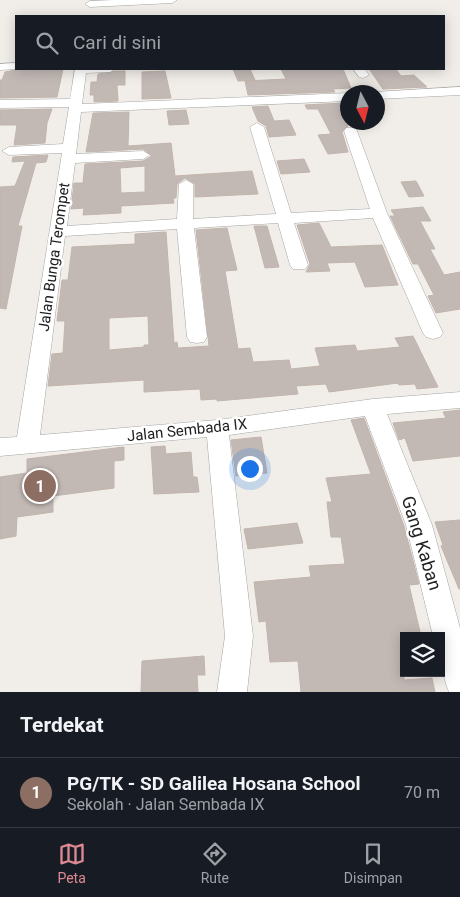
<!DOCTYPE html>
<html lang="id">
<meta charset="utf-8">
<style>
:root{--surface:#171b24;--page:#20242c;--text:#f1f3f6;--muted:#9ea1a6;--line:#363941;--accent:#df8a92}
body{margin:0;font-family:Roboto,sans-serif;background:var(--page);color:var(--text)}
.controls{position:absolute;right:15px;bottom:15px;display:grid;overflow:hidden;border-radius:0px;box-shadow:0 2px 12px #0003}
.controls button{width:45px;height:45px;display:grid;place-items:center;padding:0;border:0;border-bottom:1px solid var(--line);background:var(--surface);color:var(--text);font:25px sans-serif}
.compass{position:absolute;left:340px;top:85px;width:45px;height:45px;border-radius:50%;background:var(--surface);box-shadow:0 2px 12px #0003;rotate:173deg}
.you{position:absolute;left:249px;top:468px;width:18px;height:18px;margin:-12px;border:4px solid #fff;border-radius:50%;background:#1a73e8;box-shadow:0 0 0 8px #1a73e833}
.badge{display:grid;place-items:center;width:32px;height:32px;border-radius:50%;background:var(--accent);color:#fff;font-size:16px;font-weight:700}
.pin{position:absolute;translate:-50% -50%;border:2px solid #fff;box-shadow:0 1px 5px #0006}
.list{margin:0;padding:0;list-style:none}
h2{display:flex;justify-content:space-between;align-items:center;height:65px;margin:0;padding:0 20px;font-size:21px}
h2 small{font-size:16px;font-weight:400;color:var(--muted)}
.list li{display:grid;grid-template-columns:32px 1fr auto;gap:15px;align-items:center;box-sizing:border-box;height:70px;padding:0 20px;border-top:1px solid var(--line)}
.list b{display:block;font-size:19px;white-space:nowrap}
.list p{margin:0;font-size:16px;white-space:nowrap;color:var(--muted)}
.list em{font-size:16px;font-style:normal;color:var(--muted)}
.icon{flex:none;width:28px;height:28px;fill:none;stroke:currentColor;stroke-width:2;stroke-linecap:round;stroke-linejoin:round}
.map{position:relative;flex:none;width:460px;height:692px;overflow:hidden}
.search{position:absolute;background:var(--surface);box-shadow:0 2px 12px #0003;left:15px;right:15px;top:15px;height:55px;display:flex;align-items:center;gap:12px;box-sizing:border-box;padding:0 18px;border-radius:0px;color:var(--muted);font-size:19px}
.sheet{height:135px;background:var(--surface)}
nav{display:flex;justify-content:space-around;align-items:center;box-sizing:border-box;height:70px;border-top:1px solid var(--line);background:var(--surface);font-size:14px;color:var(--muted)}
nav a{display:grid;justify-items:center;gap:2px}
nav .on{color:var(--accent)}
.map>svg:first-child{display:block}
.building{fill:#c2b9b5;stroke:#c2b4ab;fill-rule:evenodd}
.lines{fill:none;stroke-linecap:round;stroke-linejoin:round}
.minor-casing{stroke:#a5a5a5;stroke-width:1}
.minor{fill:#fff;fill-rule:evenodd}
.labels{text-anchor:middle;dominant-baseline:central;stroke-width:5;stroke-linejoin:round;paint-order:stroke}
.street-label{font-size:15px;fill:#212121;stroke:#fff}
.near-street-label{font-size:18px;fill:#212121;stroke:#fff}
</style>
<div class="map">
<svg width="460" height="692" viewBox="0 0 460 692">
<rect width="100%" height="100%" fill="#f1eee9"/>
<path class="building" d="M21,69h42l-6,28 -57,1v-18h2l3,-8z
M233,69h17l5,11 -17,1z
M281,69h62l8,19 -18,1 2,3 -87,3 -3,-14 41,-2z
M369,69h27l5,7 13,-1 13,12 -44,2z
M116,71h9v14h-8l1,16 -24,1v-7h-4l1,-13h6l1,-8z
M165,71l6,27 -29,1v-27z
M342,103l6,10v13l-6,6 6,20 -20,2 -10,-19 13,-1 -13,-25h-11l-2,-4z
M268,106l6,15 15,-1 7,15 -27,2 -3,-11 -8,-5 -6,-14z
M52,109l-5,14 -2,20 -31,2 3,-20h-17v-15z
M186,110l3,14 -20,1 -2,-14z
M129,112l-1,34 43,-3 4,33 77,-5 6,23 -63,3v-13l-10,-6 -8,6 -1,14h-3l1,5 -53,3v7l-38,2 1,-7 -13,1 3,-26h9l2,-19 58,-3 9,-5 -9,-7 -57,3 7,-39zM145,166v26l-24,1 -1,-25z
M48,155l-2,7 -10,1 -18,63h4l-16,83 -6,-1v-121l15,-1 10,-25 -13,1 1,-5z
M304,159l6,13 -29,2 -4,-13z
M416,181l8,15 -15,1 -8,-15z
M423,207l8,14h-11l15,28h-5l14,26 16,-3v37l-24,4 -8,-17 6,-1 -16,-31h-5l-23,-48h5l-4,-6z
M319,223l12,24 51,-2 16,40 -33,2 -10,-25 -28,1 3,8 -24,1 4,-8 -13,-39z
M254,226h13l12,41 -14,1z
M227,228l10,42 -12,1 13,78 12,-1 3,14 36,-2 2,9 29,-3 -5,-18 40,-3 2,6 43,-4 -5,-9 18,-2 25,51 -21,2 -2,-5 -16,1 -1,-2 -69,9 -3,-8 -30,2 2,8 -81,7v-2l-16,1 -1,-11 -56,3v-12l-96,6 4,-32 11,-1 2,-32h-8l5,-41h6l4,-33 63,-3v-10l31,-2 8,111 3,-1 1,6 31,-2 -13,-116zM148,316l1,29h-5v2l-35,3v-32z
M460,410v46l-47,5 -8,-23 -6,2 -6,-17 53,-5 -3,-6z
M364,418l40,108 15,58 -10,1 12,51h-17v44l28,-2 3,14h-134l-3,-31 -28,1 -4,-41 -7,1 -5,-40 57,-5 -2,-11 36,-2 -4,-27h-10l-4,-35h5l-6,-24 45,-4 -20,-54z
M261,437l6,36 -31,3 -5,-36z
M165,446l1,8 25,-2 2,25h4l2,15 -45,2 -3,-47z
M124,447v13l-10,1v27l-61,8v16l-36,5 -1,19 -16,3v-62l27,-4v-14z
M460,520v69h-1l-18,-43 2,-1 -8,-23z
M297,523l6,20 -55,6 -4,-20z
M204,656l1,19h-8l1,17h-57l1,-31z"/>
<g class="lines">
<g class="minor-casing">
<path id="minor" d="M114,0h63l-5,3 -82,4 -5,-3 5,-3z
M16,63v6h3l-19,1v-6z
M75,69h41l-6,3 -24,1 -4,31 266,-11v8l-267,11 -5,42 67,-3 7,4 -7,4 -68,4 -8,63 110,-7 2,-35 7,-4 7,4v35l83,-5 -26,-87 7,-4 7,4 27,86 79,-4 -26,-78 2,-3h10l31,85 56,120 -3,4 -7,2 -7,-2 -3,-4 -50,-115 -79,5 14,42 -3,4h-12l-3,-4 -12,-42 -84,5 13,109 -3,5 -7,1 -7,-1 -3,-5 -10,-108 -112,7 -25,199 177,-15 156,-21 87,-7v16l-73,6 45,111 28,103v64h-11c-8,-19 -8,-36 -8,-56h-8l-27,-111 -41,-109 -136,19 24,201 -6,56h-30l8,-56 -18,-199 -207,19v-18l17,-1 45,-284 -53,2 -7,-4 7,-4 54,-3 6,-37 -69,1v-8l70,-1z
M353,69h12l4,6 -6,3 -4,-1z
M460,87v8l-82,4v-7h-4z"/>
</g>
<use href="#minor" class="minor"/>
</g>
<g class="labels">
<g class="street-label">
<text transform="translate(54 257) rotate(-82)">Jalan Bunga Terompet</text>
<text transform="translate(187 430) rotate(-6)">Jalan Sembada IX</text>
</g>
<g class="near-street-label">
<text transform="translate(422 543) rotate(73)">Gang Kaban</text>
</g>
</g>
</svg>
<div class="controls">
<button><svg class="icon" aria-label="layers" viewBox="0 0 24 24"><path d="M12 4l9 5-9 5-9-5zM3 14l9 5 9-5"/></svg></button>
</div>
<svg class="compass" viewBox="-18 -18 36 36"><path d="M0-13l5 13h-10z" fill="#e53935"/><path d="M0 13l5-13h-10z" fill="#9ea1a6"/></svg>
<div class="you"></div>
<div class="pin badge" style="left:40px;top:486px;background:#8d6e63">1</div>
<div class="search"><svg class="icon" aria-label="search" viewBox="0 0 24 24"><circle cx="10" cy="10" r="6"/><path d="M15 15l6 6"/></svg>Cari di sini</div>
</div>
<section class="sheet">
<h2>Terdekat<small></small></h2>
<ul class="list">
<li><span class="badge" style="background:#8d6e63">1</span><div><b>PG/TK - SD Galilea Hosana School</b><p>Sekolah · Jalan Sembada IX</p></div><em>70 m</em></li>
</ul>
</section>
<nav>
<a class="on"><svg class="icon" aria-label="map" viewBox="0 0 24 24"><path d="M3 6l6-2 6 2 6-2v14l-6 2-6-2-6 2zM9 4v14M15 6v14"/></svg>Peta</a>
<a><svg class="icon" aria-label="directions" viewBox="0 0 24 24"><path d="M12 3l9 9-9 9-9-9zM9 14v-3h6M13 9l2 2-2 2"/></svg>Rute</a>
<a><svg class="icon" aria-label="saved" viewBox="0 0 24 24"><path d="M7 4h10v16l-5-4-5 4z"/></svg>Disimpan</a>
</nav>
